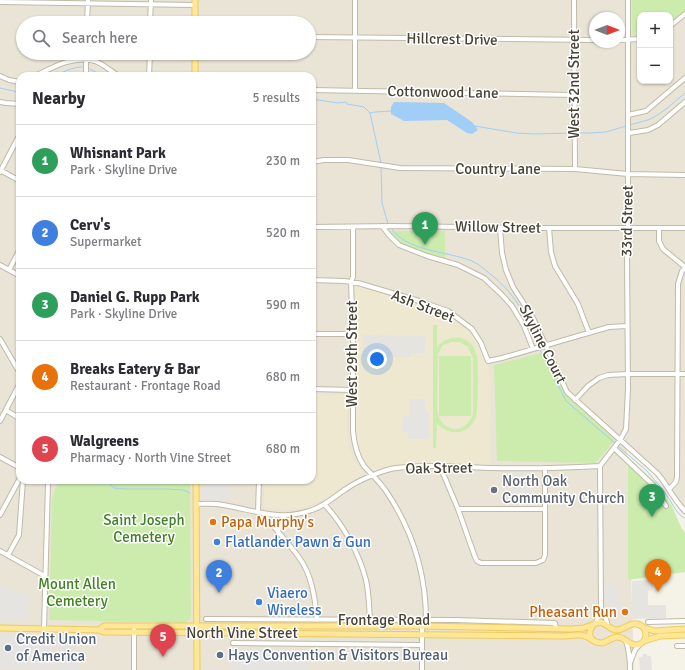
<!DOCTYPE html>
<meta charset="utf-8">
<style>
:root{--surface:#fff;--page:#f7f7f7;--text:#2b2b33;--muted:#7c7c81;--line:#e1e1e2;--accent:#0b8043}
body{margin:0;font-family:Signika,sans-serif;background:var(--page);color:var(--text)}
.controls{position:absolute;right:12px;top:12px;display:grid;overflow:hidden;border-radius:8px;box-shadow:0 1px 3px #0004}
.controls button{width:36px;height:36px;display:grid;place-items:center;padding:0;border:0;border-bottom:1px solid var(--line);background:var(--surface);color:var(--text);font:20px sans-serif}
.compass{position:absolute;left:589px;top:12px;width:36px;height:36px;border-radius:50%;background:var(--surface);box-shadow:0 1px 3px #0004;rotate:90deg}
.you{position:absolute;left:377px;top:359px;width:14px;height:14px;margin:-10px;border:3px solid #fff;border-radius:50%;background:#1a73e8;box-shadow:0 0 0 6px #1a73e833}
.badge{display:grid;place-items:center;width:26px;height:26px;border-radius:50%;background:var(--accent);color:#fff;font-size:13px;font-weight:700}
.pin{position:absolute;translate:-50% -33px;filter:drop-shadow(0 1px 2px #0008)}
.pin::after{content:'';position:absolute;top:21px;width:14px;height:12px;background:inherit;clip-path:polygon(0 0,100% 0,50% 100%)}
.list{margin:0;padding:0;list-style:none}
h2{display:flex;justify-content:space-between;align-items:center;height:52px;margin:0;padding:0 16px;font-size:17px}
h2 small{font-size:13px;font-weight:400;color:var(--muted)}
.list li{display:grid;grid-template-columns:26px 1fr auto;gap:12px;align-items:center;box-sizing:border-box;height:72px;padding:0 16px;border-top:1px solid var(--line)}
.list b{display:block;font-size:15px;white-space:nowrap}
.list p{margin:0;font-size:13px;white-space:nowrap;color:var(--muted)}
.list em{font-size:13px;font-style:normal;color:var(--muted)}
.icon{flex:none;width:22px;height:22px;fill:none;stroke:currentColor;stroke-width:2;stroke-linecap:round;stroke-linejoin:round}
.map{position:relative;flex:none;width:685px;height:670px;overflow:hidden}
.search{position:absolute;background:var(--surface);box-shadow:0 1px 3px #0004;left:16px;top:16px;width:300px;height:44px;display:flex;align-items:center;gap:10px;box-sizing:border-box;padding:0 14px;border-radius:22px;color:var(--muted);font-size:15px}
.panel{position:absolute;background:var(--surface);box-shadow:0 1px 3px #0004;left:16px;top:72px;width:300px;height:412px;border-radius:12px}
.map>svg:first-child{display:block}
.residential{fill:#e9e4d5;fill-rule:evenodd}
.education{fill:#efe8d1}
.green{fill:#ccecae;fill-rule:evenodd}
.parking{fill:#e6e4e0}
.water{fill:#a0cef6}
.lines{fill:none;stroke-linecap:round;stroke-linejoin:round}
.stream{stroke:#a0cef6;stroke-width:1}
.minor-casing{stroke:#c1baa9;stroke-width:6}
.major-casing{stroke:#edca5e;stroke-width:7}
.minor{stroke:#fff;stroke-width:4}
.major{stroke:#ffe797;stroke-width:5}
.worship-dot{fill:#6b7280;stroke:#fff;stroke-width:1.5}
.food-dot{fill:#e8710a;stroke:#fff;stroke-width:1.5}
.shop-dot{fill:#3f7fe0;stroke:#fff;stroke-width:1.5}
.service-dot{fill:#5c6f8a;stroke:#fff;stroke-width:1.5}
.labels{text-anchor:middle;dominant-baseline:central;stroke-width:3;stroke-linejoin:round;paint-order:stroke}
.street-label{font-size:15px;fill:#494336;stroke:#fff}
.worship-label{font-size:15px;fill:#5b616d;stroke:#fff;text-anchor:start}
.park-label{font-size:15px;fill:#418024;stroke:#fff}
.food-label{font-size:15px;fill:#c56008;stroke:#fff;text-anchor:start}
.shop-label{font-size:15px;fill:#366cbe;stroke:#fff;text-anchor:start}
.service-label{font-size:15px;fill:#4e5e75;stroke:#fff;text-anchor:start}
</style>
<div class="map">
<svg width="685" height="670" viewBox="0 0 685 670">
<rect width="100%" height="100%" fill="#f5f2e8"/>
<path class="residential" d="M0,0h685v515l-3,-1 -17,-28 -16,-18 -22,-19 7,221h-634zM640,15h30v66h-30zM595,18h24v24h-24zM23,23h286v30h-286zM20,76h292v404h-292z"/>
<path class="education" d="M351,282l97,29 24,18 16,32 2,29v78h-87l-30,8 -10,-12 -9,-21z
M312,395h35v41l3,13 6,13 7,11 -39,26 -13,6 -20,5 -27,-2v-28h48z"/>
<path class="green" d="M632,0h53v12l-15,10v-7h-30v21h-6l-2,-2z
M391,231h54v28c-18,-6 -45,-11 -56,-27z
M433,325h4v22c10,-12 30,-14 38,3 0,2 1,4 2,6 2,8 1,54 -1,61 -3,8 -10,15 -18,15 -9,1 -16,-3 -21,-9l-1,25h-3zM452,342h6l5,2 5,3 5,11v56c-8,22 -33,19 -36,-5l1,-55 5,-9z
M545,352l21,43 49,44 1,2 -3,3h-3l-2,5 -13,14 -98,-2 -3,-96z
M439,356h32v60h-32z
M628,458l25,22 19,26 9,21 4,6v39l-57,8z
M55,480h135l1,138 -6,5 -136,-3 3,-120 2,-8 4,-9 -3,-2z"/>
<path class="parking" d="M363,335l63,1 -1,17h-14v4h-48z
M409,399h16v13h4v27h-21v-7h-6v-15l7,-1z
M511,471h21v35l-21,-1z
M201,480h28v20h-23l-3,-2 -2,-2z
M653,580v10l-5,1v14h18v13l-34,1v-38z
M605,583h13v21h-12z
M0,585l12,6 1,-1 16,5 -1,25h-16v2h-12z
M623,604l1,5h-3v10l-11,-3 -1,-3h-4v-8z
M0,635h71v16l1,1v9h7v9h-20l-1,-1h-58z
M232,648l75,1v21h-75z
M643,654h4v2h4l1,14h-12l-1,-13h4z"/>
<path class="water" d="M394,102l50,1 28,19 6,8 -6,4 -5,-1 -20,-13 -43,1 -13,-7v-7z"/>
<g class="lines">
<path class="stream" d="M90,69l13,7
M56,76c8,-5 17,-9 26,-9
M0,88l18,4h2
M312,99l26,4 8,-1 1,2 17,3 6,6 11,50
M370,113c7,-2 13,-1 21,-2
M629,125c6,-2 13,-3 19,-5 14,-6 26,-18 37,-27
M475,126l41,7 18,1 39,-1
M576,133h13l17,-1 20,-6
M381,166l1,37 6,21
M391,228c15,23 54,23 78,32 7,2 14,8 20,13 26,20 37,42 49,72
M539,348l27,53 50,43
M618,446l29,25 17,20 12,19 5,6 4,2
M109,483l5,5 10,1h43l16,1 7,3"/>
<g class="minor-casing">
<path id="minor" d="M355,0v91
M574,0l1,169
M0,2l195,3
M87,23l1,-23
M150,23l1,-23
M670,26l15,-12
M309,37l286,3
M619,40l21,-1
M0,76l9,4 11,2
M35,76c18,-9 39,-21 60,-15 8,3 17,11 24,15
M76,76l6,-1 1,1
M86,76v-23
M149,76l1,-23
M312,90l262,5
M0,102l6,1 14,1
M628,115l18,-4 39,-33
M629,133l19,-3 10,-5 27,-23
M312,162l12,-2h24l52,8 175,1 53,5 57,1
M0,170l20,11
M0,172l20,-38
M382,226l7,9 10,10 28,11 31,9 26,13 17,16 11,12 12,20 9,23
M312,227l81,-1 130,2h162
M353,227v50l-2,5 2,52v97c1,12 4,25 11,35 7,8 16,16 22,25 27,40 40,81 40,129
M500,228l2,25 4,17 7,17 20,31 34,74 91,82c10,12 16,26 27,37
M549,228l2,24 4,14 23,38 11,29
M659,228v13l4,8 22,18
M0,265l20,11
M9,270l11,-21
M312,280l32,1 14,2 61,18 29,10 24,18 9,14 7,18 14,-3 107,-31 18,-1
M312,334h41
M0,339l18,31 2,2
M312,389l41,1
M575,400l13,-14 11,-8 9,-3 20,-1h57
M6,410l14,9
M0,421l20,-38
M614,448l39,37 13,21
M0,457l20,11
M440,466l18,43 17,48 2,4 4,2h55l7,-3 2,-5v-87
M43,480l5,3
M669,489l7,-7 1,-5 1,-193 4,-13 3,-3
M196,504c9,0 18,-1 27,1 31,5 57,17 89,5 13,-4 23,-14 34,-21 11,-8 36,-19 50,-21 33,-4 65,-1 97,0 36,1 71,0 107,-2
M324,504c19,20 35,49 42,76 3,13 3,26 4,40
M458,509h87
M258,512l1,-32
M263,513c11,15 24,28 35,43 14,18 17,42 19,64
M0,515l20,-37
M278,532l2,-8 4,-8
M0,551l45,25
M8,555l11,-20 4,-55
M601,608l3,4 4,14
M206,619l248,1 101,3 1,6
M648,622l37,-1
M596,623l5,-15 -1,-142 20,-26 6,-11 2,-40 -1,-135 1,-22v-232
M422,626v44
M44,629l4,-146 2,-3
M626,641c3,9 4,20 4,29
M233,643l189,2
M677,646h8
M630,663l5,-13 5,-6
M134,670v-40"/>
</g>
<g class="major-casing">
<path id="major" d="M195,0v23
M195,76v-23
M196,480l1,190
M600,622c6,1 10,8 17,8 7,0 13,-8 20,-6 13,3 11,20 -1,21 -8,0 -12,-9 -20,-8 -5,1 -9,5 -14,6 -2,0 -5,-1 -6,-1 -9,-4 -7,-12 -2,-18z
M0,628l99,2 5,2 460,4c10,-1 20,-3 28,4
M645,628l9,3 31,-2
M99,630l5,-4h318l149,3 13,-1 10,-4
M644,641l16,-5 25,-1"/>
</g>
<use href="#minor" class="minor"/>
<use href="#major" class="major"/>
</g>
<circle class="worship-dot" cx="494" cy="490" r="4"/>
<g class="food-dot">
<circle cx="213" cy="522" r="4"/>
<circle cx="625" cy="612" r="4"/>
</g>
<g class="shop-dot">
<circle cx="217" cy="542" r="4"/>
<circle cx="259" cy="602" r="4"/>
</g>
<g class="service-dot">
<circle cx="8" cy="648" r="4"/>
<circle cx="220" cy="655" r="4"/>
</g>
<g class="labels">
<g class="street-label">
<text transform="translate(452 39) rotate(1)">Hillcrest Drive</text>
<text transform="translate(574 84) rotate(-90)">West 32nd Street</text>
<text transform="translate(443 92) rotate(1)">Cottonwood Lane</text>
<text x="498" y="169">Country Lane</text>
<text transform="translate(627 221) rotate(-89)">33rd Street</text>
<text transform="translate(498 227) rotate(1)">Willow Street</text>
<text transform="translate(423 306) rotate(21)">Ash Street</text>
<text transform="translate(543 344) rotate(63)">Skyline Court</text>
<text transform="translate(352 354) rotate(-90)">West 29th Street</text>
<text transform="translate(439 468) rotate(-1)">Oak Street</text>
<text x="384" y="620">Frontage Road</text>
<text x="242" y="633">North Vine Street</text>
</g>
<g class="worship-label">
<text x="502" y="481">North Oak<tspan x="502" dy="17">Community Church</tspan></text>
</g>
<g class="park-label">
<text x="144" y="520">Saint Joseph<tspan x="144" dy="17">Cemetery</tspan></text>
<text x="77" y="584">Mount Allen<tspan x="77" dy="17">Cemetery</tspan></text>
</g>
<g class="food-label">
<text x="221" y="522">Papa Murphy's</text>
<text x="617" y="612" text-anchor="end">Pheasant Run</text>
</g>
<g class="shop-label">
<text x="225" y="542">Flatlander Pawn &amp; Gun</text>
<text x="267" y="593">Viaero<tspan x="267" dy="17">Wireless</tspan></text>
</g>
<g class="service-label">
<text x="16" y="639">Credit Union<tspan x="16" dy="17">of America</tspan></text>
<text x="228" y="655">Hays Convention &amp; Visitors Bureau</text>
</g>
</g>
</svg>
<div class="controls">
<button>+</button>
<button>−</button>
</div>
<svg class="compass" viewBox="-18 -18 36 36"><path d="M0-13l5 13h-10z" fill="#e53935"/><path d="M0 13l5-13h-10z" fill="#7c7c81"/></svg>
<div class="you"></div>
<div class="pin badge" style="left:425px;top:245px;background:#2e9e5b">1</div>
<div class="pin badge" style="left:219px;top:593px;background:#3f7fe0">2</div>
<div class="pin badge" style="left:652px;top:517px;background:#2e9e5b">3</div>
<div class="pin badge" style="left:658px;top:592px;background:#e8710a">4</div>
<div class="pin badge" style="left:163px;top:657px;background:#e0444e">5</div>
<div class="search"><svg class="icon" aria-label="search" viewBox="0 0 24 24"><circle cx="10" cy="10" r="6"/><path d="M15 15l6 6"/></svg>Search here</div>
<section class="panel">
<h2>Nearby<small>5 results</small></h2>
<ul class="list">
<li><span class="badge" style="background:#2e9e5b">1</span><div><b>Whisnant Park</b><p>Park · Skyline Drive</p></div><em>230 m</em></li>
<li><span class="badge" style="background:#3f7fe0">2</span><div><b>Cerv's</b><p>Supermarket</p></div><em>520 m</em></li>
<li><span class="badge" style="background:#2e9e5b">3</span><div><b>Daniel G. Rupp Park</b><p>Park · Skyline Drive</p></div><em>590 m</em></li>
<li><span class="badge" style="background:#e8710a">4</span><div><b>Breaks Eatery &amp; Bar</b><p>Restaurant · Frontage Road</p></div><em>680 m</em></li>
<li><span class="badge" style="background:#e0444e">5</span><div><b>Walgreens</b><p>Pharmacy · North Vine Street</p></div><em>680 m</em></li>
</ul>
</section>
</div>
